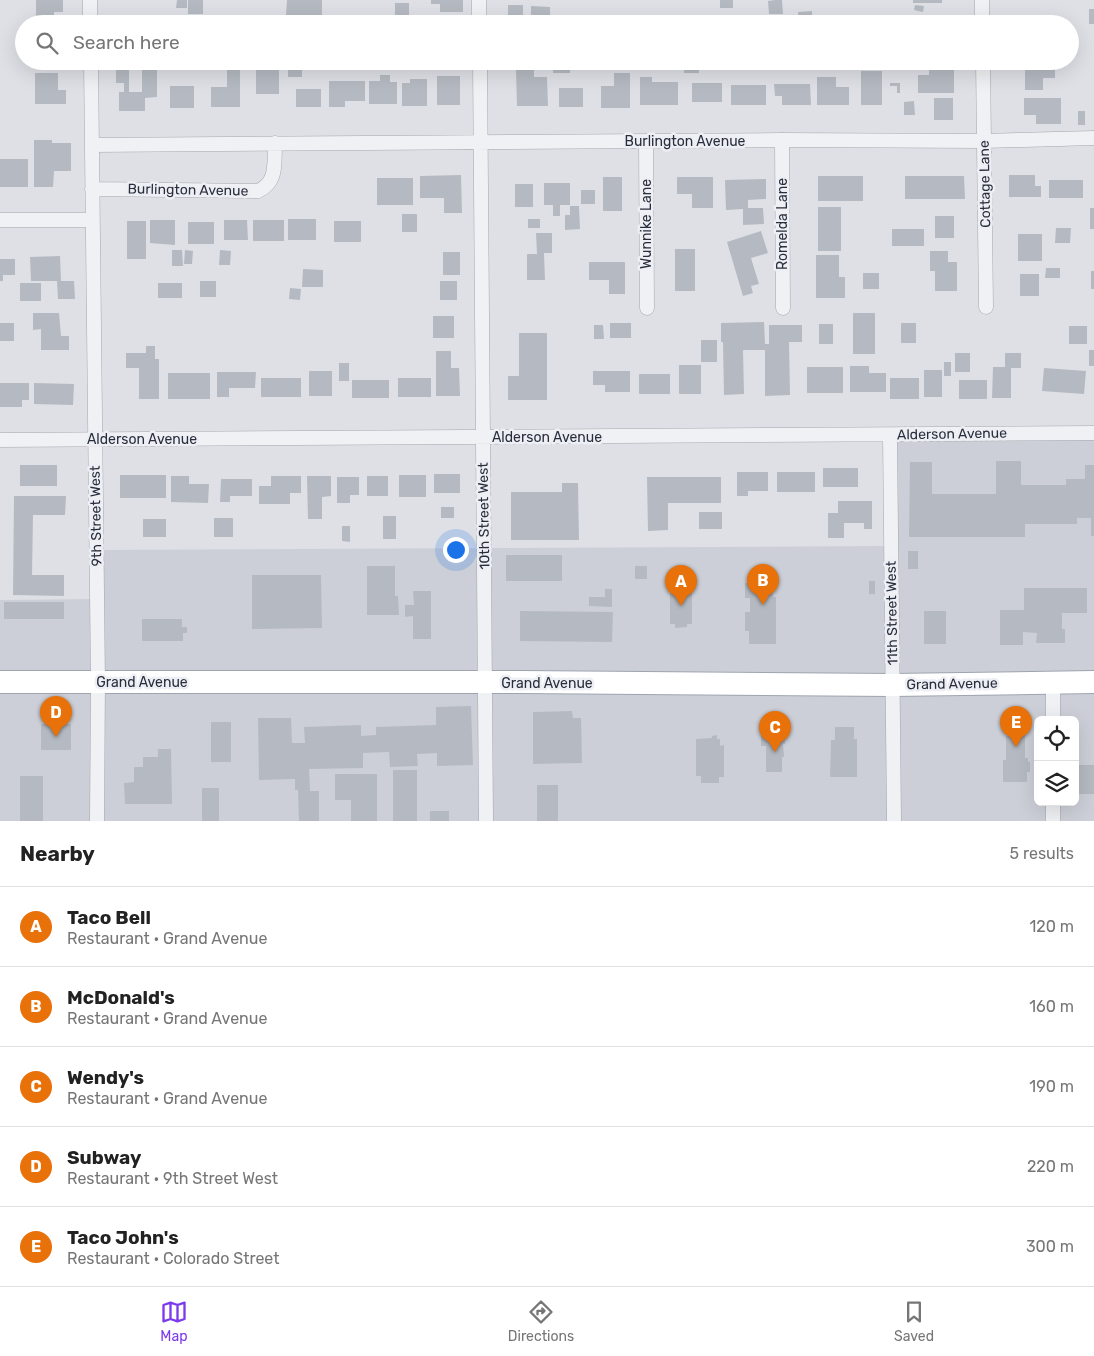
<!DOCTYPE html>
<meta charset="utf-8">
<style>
:root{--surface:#fff;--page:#f2f2f2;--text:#222;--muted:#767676;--line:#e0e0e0;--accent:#7c3aed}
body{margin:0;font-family:Rubik,sans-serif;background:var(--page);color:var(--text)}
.controls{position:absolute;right:15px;bottom:15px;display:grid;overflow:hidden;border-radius:8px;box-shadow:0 5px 20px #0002}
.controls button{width:45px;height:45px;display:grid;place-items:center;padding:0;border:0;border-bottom:1px solid var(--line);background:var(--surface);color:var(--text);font:25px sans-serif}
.you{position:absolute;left:455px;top:549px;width:18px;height:18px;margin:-12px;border:4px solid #fff;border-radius:50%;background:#1a73e8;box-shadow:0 0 0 8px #1a73e833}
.badge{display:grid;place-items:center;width:32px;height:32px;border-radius:50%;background:var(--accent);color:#fff;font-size:16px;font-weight:700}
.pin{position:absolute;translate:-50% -41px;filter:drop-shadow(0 1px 2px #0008)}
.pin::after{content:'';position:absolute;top:26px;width:18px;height:15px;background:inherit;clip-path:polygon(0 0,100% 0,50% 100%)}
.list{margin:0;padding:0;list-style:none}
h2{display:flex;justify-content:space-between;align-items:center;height:65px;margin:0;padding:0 20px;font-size:21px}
h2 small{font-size:16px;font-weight:400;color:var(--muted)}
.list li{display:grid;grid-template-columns:32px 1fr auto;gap:15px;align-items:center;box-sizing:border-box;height:80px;padding:0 20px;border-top:1px solid var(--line)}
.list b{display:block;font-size:19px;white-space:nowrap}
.list p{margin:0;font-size:16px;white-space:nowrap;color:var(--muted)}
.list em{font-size:16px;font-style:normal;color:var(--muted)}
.icon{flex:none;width:28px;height:28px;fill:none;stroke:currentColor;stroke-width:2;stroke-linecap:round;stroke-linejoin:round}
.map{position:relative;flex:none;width:1094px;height:821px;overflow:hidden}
.search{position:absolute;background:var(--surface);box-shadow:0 5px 20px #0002;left:15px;right:15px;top:15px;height:55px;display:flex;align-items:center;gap:12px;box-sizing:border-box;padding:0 18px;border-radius:28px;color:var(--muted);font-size:19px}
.sheet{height:465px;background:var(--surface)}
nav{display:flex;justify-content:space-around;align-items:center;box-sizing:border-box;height:70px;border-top:1px solid var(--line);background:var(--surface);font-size:14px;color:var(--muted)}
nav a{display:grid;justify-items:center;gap:2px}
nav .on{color:var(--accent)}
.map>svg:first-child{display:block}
.built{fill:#cccfd7;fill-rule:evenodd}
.building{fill:#b5bac2}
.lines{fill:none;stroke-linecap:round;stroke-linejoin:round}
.street-casing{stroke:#a4a7af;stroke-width:15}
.primary-casing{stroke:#9ea5b0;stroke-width:24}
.street{stroke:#f0f1f4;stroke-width:14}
.primary{stroke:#fff;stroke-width:22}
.labels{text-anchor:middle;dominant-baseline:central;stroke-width:5;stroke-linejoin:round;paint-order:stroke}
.street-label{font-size:14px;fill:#282e3b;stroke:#edeff4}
</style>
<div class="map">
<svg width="1094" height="821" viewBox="0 0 1094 821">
<rect width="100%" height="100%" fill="#dee0e6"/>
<path class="built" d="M1094,433v388h-1094v-221l97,-1v-49l794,-4 -1,-111zM1038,720h37v82h-37z"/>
<path class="building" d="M36,0h27v12h-9v12h-18z
M177,0h10v8h-11z
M188,0h15v14h-15z
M287,0h35v16l-36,-1z
M431,0h32v12h-23v-8h-9z
M720,0h13v8h-13z
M775,0h7l1,14h-14l-1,-13z
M913,0h29v3h-29z
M395,3h14v15h-14z
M508,5h15v14h-15z
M915,5l9,1 -1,6 -9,-2z
M531,6l19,1v15h-19z
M1089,9h5v15h-5z
M812,11v13h-13l-1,-12z
M37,61h22v6h-22z
M116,61h13v31h13v-25h15v30l-12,1v13h-26v-19h5v-9h-8z
M252,61h27v33h-23v-25h-4z
M426,61h8v8h-8z
M553,61h17v12h-17z
M684,61h15v12h-15z
M288,63h14v14h-14z
M227,65h13v42h-29v-20h16z
M929,66h25v27h-36v-18h11z
M1025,68h30v10h-12v12h-18z
M516,70h18v7h13l1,29h-31z
M861,71h21v34h-21z
M35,73h23v17h8v14h-31z
M614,73h16v35h-29v-22h13z
M380,75h10v7h7v22h-28v-23h11z
M437,76h23v29h-23z
M640,77h12v5h26v23h-38z
M817,77h19v10h13v18h-32z
M410,79h17v27h-25v-23h8z
M329,81h36v20h-20v6h-16z
M692,83h30v19h-30z
M890,83h10v10h-3v-7h-7z
M774,84h36l1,21h-29v-9h-7z
M731,85h35v20h-35z
M170,86h24v22h-24z
M559,88h24v19h-24z
M296,89h25v18h-25z
M934,98h19v22h-19z
M1024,98h37v26h-25v-9h-12z
M914,101l1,14h-11v-13z
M1078,111h7v14h-7z
M34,140h18v3h19v28h-17l-1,16h-19z
M0,159h28v28h-28z
M461,175l1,38h-18v-15h-24v-22z
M1009,175h26v11h6v11h-32z
M818,176h45v25h-45z
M905,176h59l1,23h-60z
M603,177h19v34h-19z
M677,177h36v31h-21v-14h-15z
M377,178h36v27h-36z
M766,179v20l-18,1v8h15l1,16 -21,1v-16l-17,1 -1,-30z
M1049,180h34v18h-34z
M544,183h26v22h-10v11h-7v-11h-9z
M515,184h18v23h-18z
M581,190h14v14h-14z
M570,206h9l1,23 -15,1v-15h5z
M818,207h23v44h-23z
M1090,208h4v21h-4z
M402,214h15v18h-15z
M935,216h19v22h-19z
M288,219h28v21h-28z
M528,219h12v9h-12z
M150,220h25v25l-25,-2z
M224,220h23l1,20h-24z
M253,220h31v21h-31z
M127,221h19v38h-19z
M334,221h27v21h-27z
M188,222h26v22h-26z
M1056,228h15l-1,15h-15z
M892,229h32v17h-32z
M761,231l7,22 -17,5 8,26 -8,2 2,7 -10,3 -16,-54z
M536,233h16v20h-8l1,27h-18v-26h10z
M1018,234h24v27h-24z
M675,249h20v42h-20z
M172,250h10l1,16h-11z
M185,250l8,1 -1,13h-8z
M220,250l11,1 -1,14h-11z
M930,251h18v11h9v29h-22v-20h-5z
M443,252h17v23h-17z
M816,255h23v22h6v21h-29z
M60,256l1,25h13l1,18h-17l-1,-18h-26l-1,-24z
M0,259h15v16h-12v6h-3z
M589,262h36v32h-16v-14h-20z
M1046,268h14v10h-15z
M303,269l20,1v17h-21z
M1091,271h3v18h-3z
M863,273h16v16h-16z
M1020,274h19v22h-19z
M200,281h16v16h-16z
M440,281h17v19h-17z
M20,283h21v18h-21z
M158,283h24v15h-24z
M290,288l11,1 -1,11 -11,-1z
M33,313h26l2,23h8v14h-28v-21l-8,1z
M853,313h22v41h-22z
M433,316h21v22h-21z
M764,322l1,22h4v-19h33v17h-13l1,53 -25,1v-46h-22l1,44 -20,1 -1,-53h-2v-19z
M0,323h14v18h-14z
M610,323h21v15h-21z
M901,323h15v20h-15z
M819,324h14v20h-14z
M594,325h9l1,14h-10z
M1069,326h18v18h-18z
M519,333h28v67h-39v-24h11z
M701,340h16v22h-16z
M146,346h9v13h4v40h-20v-31h-13v-15h20z
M1089,350h5v16h-5z
M436,351h15v17h8l1,28h-24z
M955,353h15v19h-15z
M1005,353h16v15h-10v30h-19l1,-31h12z
M944,362h7v14h-7z
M339,363h10v18h-10z
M679,365h22v29h-22z
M850,366h19v7h17v19h-36z
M807,367h36v26h-36z
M1044,368l42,3 -2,23 -42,-3z
M924,370h18v27h-18z
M309,371h23v25h-23z
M593,371h37v21h-25v-7h-12z
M217,372h39l-1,16h-26v9h-12z
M168,373h42v26h-42z
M639,374h31v20h-31z
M261,378h40v19h-40z
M398,378h33v19h-33z
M890,378h29v21h-29z
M352,380h37v18h-37z
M959,380h28v19h-28z
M0,383h29v17h-7v7h-22z
M34,383l40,1 -1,21 -39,-1z
M996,461h25v24h45v-6h19v-14h9v71h-3v-18h-14v6h-52v13h-116l1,-75h22v32h64z
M20,465h37v21h-37z
M823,468h35v19h-35z
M737,472h31v19h-20v5h-11z
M777,472h38v20h-38z
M434,474h26v19h-26z
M120,475h46v23h-46z
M399,475h27v22h-27z
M171,476h18v8h20l-1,19 -37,-1z
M271,476h30v17h-11v11h-31v-18h12z
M307,476h24v20l-9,1v22h-14z
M367,476h21v20h-21z
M337,477h22v18h-9v8h-13z
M647,477h74v26h-53v27l-20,1z
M221,479h31v17h-22v6h-10z
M562,483h16l1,57h-68v-48h51z
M14,496h52l-1,19h-32l-1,60h32v21l-51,-1z
M838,501h34v28h-8v-6h-20v15h-16v-25h10z
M441,507h13v11h-13z
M699,512h23v17h-23z
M383,516h13v23h-13z
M214,518h19v19h-19z
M143,519h23v18h-23z
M342,526h8v16l-8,-1z
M908,551h10v18h-10z
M506,555h56v26h-56z
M367,566h28v30h3l1,19h-32z
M635,566h12v13h-12z
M252,575h69l1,53 -70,1z
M747,577h26v20h3v47h-27v-13h-4v-19h5v-14h-5v-15h6v-2h-4z
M869,581h6v13h-6z
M1024,588h63v25h-25v16h3v14h-29l1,-10 -14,-1v13h-23v-35h24z
M605,589h7v18l-23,-1v-9h16z
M692,589v35h-5v3l-12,1v-4h-5v-34z
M413,591h18v48h-18v-23l-8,1v-12h9z
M4,602h60v17h-60z
M520,611l93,1 -1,30 -92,-1z
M924,611h22v33h-22z
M142,619h40v8h5v6h-4v8h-41z
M471,706l2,59 -36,1v-13l-20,1 1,12 -28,1 -1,-15 -26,1v15l-54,1 1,22h9v30h-20l-1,-31h-3v-11l-36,1 -1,-62h33l1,25h13l-1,-16 57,-2v11l15,-1v-8l60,-2v-18z
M572,711l1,7h8l1,45 -49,1v-52z
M211,722h20v40h-20z
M41,724h30v26h-30z
M764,726h18v8h3v10h-2l1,13h-2v15h-16v-26h-5v-11h4z
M835,727h19v12h3v38h-27l1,-37h4z
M1008,728h14v6l3,-1v25h3v4h2v10h-3v10h-24v-22h3v-24h2z
M717,735v4h3v7l4,-1v32h-5v6h-18v-7h-5v-37l16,-1v-2z
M158,749h13l1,55h-47l-1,-21 10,-1v-15h9v-10h15z
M1079,765h15v29h-15z
M393,770h24v51h-24z
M335,774h42v47h-26v-21h-16z
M20,776h23v45h-23z
M537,785h21v36h-21z
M202,788h17v33h-17z
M430,811h19v10h-19z"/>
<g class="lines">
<g class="street-casing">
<path id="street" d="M90,0v24
M479,0v24
M982,0v24
M91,61l7,621 -1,139
M480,61l6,760
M983,61l3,246
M782,140l1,168
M646,141l1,167
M92,145l690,-5 202,1 110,-3
M92,189l166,2c20,-9 16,-28 17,-48
M0,220h92
M890,435l4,386
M0,440l1094,-7
M1053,682v38
M1053,821v-19"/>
</g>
<g class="primary-casing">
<path id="primary" d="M0,682h520l372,3 202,-3"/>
</g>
<use href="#street" class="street"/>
<use href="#primary" class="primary"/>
</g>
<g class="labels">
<g class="street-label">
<text x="685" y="141">Burlington Avenue</text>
<text transform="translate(985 184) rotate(-91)">Cottage Lane</text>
<text transform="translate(188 190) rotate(1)">Burlington Avenue</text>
<text transform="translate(646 224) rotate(-90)">Wunnike Lane</text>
<text transform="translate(782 224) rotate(-90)">Romelda Lane</text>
<text transform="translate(952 434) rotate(-1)">Alderson Avenue</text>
<text x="547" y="437">Alderson Avenue</text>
<text x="142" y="439">Alderson Avenue</text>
<text transform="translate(96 516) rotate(-91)">9th Street West</text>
<text transform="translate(484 516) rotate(-91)">10th Street West</text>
<text transform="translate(892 613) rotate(-91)">11th Street West</text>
<text x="142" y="682">Grand Avenue</text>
<text x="547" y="683">Grand Avenue</text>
<text transform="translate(952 684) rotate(-1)">Grand Avenue</text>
</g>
</g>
</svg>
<div class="controls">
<button><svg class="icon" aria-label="locate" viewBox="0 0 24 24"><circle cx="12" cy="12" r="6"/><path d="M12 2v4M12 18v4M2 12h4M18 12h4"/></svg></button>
<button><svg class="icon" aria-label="layers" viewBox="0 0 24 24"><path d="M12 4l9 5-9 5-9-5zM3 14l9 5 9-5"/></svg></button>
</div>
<div class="you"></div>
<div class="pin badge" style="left:681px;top:606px;background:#e8710a">A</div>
<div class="pin badge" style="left:763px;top:605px;background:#e8710a">B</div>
<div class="pin badge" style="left:775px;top:752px;background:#e8710a">C</div>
<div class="pin badge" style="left:56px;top:737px;background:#e8710a">D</div>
<div class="pin badge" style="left:1016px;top:747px;background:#e8710a">E</div>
<div class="search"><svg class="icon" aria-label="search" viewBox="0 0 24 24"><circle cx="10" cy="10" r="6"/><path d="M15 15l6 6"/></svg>Search here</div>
</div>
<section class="sheet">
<h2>Nearby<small>5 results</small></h2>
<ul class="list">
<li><span class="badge" style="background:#e8710a">A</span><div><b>Taco Bell</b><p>Restaurant · Grand Avenue</p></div><em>120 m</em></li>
<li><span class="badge" style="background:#e8710a">B</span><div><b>McDonald's</b><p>Restaurant · Grand Avenue</p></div><em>160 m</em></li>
<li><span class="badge" style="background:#e8710a">C</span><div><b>Wendy's</b><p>Restaurant · Grand Avenue</p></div><em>190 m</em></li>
<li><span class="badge" style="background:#e8710a">D</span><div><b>Subway</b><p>Restaurant · 9th Street West</p></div><em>220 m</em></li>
<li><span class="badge" style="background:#e8710a">E</span><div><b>Taco John's</b><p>Restaurant · Colorado Street</p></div><em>300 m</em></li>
</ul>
</section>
<nav>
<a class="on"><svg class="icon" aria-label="map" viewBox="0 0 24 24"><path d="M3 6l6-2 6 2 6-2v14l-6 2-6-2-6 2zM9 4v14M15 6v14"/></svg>Map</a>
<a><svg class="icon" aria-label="directions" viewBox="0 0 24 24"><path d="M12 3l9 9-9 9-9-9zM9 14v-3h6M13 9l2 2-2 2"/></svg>Directions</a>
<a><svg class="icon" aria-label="saved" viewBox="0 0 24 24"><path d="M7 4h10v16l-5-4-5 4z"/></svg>Saved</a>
</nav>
